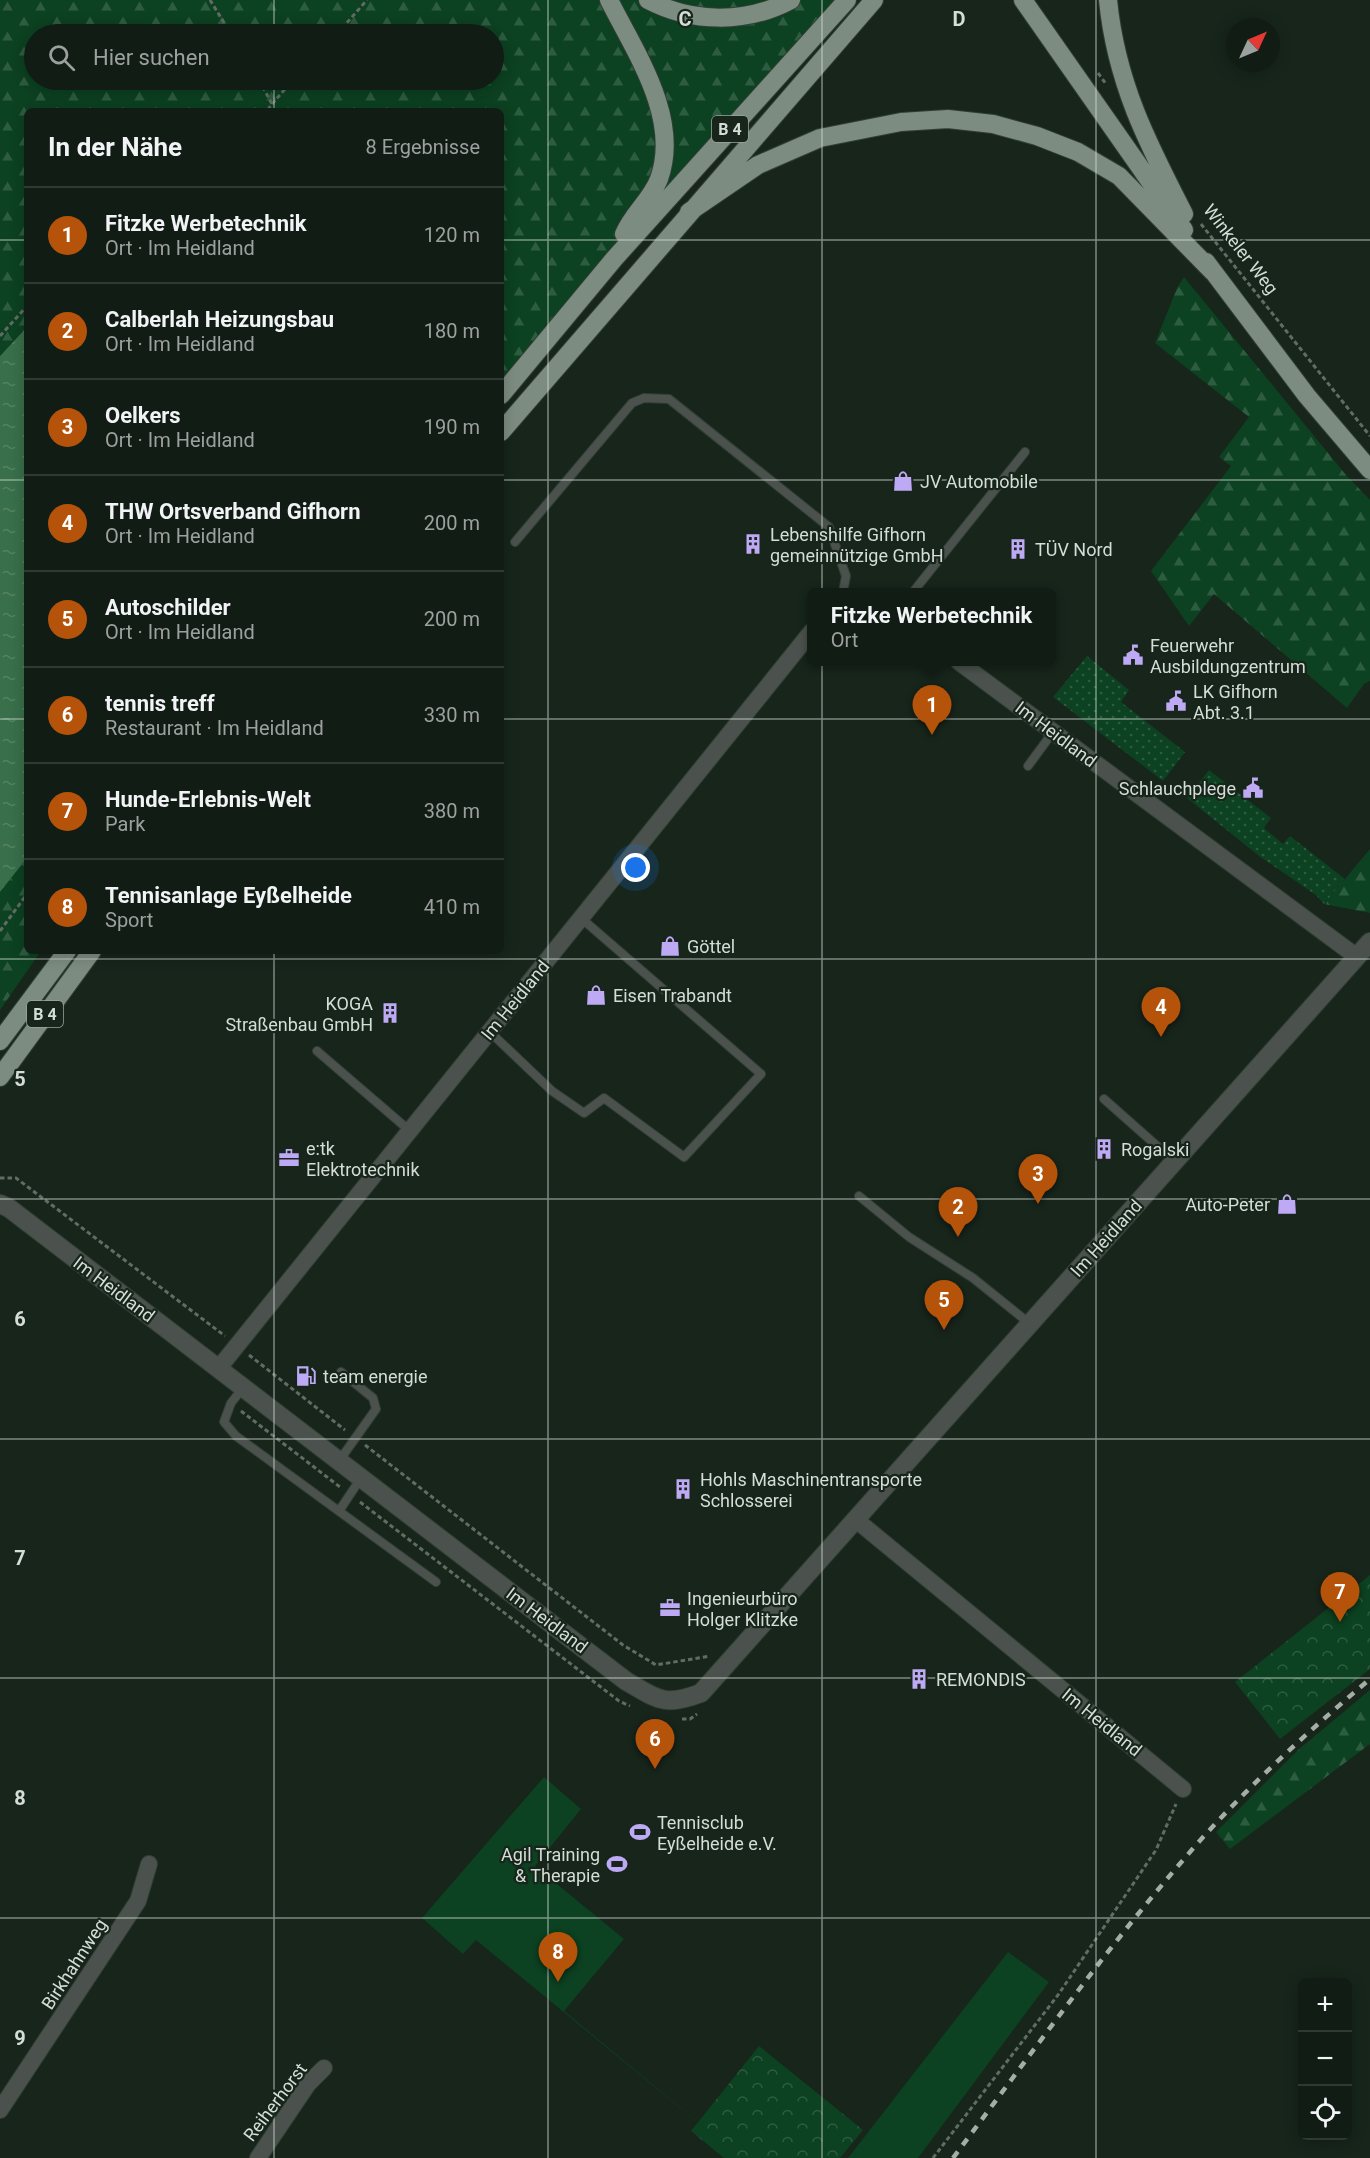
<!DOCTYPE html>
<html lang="de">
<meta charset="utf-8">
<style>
:root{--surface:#111c14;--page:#1a251d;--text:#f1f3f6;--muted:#9ca1a0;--line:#303a34;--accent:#b45309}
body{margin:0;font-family:Roboto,sans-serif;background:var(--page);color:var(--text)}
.controls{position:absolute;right:18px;bottom:18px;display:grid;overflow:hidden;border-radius:9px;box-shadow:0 3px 15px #0003}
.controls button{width:54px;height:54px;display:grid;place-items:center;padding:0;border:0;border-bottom:2px solid var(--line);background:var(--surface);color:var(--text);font:30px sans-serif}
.compass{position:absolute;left:1226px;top:18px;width:54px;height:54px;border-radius:50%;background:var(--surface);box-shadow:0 3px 15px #0003;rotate:46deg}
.you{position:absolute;left:636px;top:868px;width:21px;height:21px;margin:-15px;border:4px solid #fff;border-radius:50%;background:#1a73e8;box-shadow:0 0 0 9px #1a73e833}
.badge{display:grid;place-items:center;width:39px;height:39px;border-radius:50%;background:var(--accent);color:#fff;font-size:20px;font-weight:700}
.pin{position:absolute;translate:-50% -50px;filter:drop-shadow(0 2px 3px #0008)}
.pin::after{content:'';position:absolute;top:32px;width:21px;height:18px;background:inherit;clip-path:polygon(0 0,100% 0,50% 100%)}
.popup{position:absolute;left:807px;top:588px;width:249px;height:78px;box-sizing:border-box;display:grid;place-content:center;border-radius:9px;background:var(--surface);filter:drop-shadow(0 2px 4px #0005);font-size:20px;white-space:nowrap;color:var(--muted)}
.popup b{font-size:22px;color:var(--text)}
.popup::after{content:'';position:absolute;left:50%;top:100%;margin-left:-12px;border:12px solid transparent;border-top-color:var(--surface)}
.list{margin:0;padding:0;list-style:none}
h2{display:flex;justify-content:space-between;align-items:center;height:78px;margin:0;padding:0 24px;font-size:26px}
h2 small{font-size:20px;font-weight:400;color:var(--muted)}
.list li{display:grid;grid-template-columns:39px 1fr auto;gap:18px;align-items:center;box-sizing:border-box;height:96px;padding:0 24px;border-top:2px solid var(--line)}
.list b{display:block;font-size:22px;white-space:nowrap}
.list p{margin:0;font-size:20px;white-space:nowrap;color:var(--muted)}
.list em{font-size:20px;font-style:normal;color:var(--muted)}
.icon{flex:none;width:33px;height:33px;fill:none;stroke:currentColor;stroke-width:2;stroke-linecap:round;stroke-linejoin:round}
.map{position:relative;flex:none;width:1370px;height:2158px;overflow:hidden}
.search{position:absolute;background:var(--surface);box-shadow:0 3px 15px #0003;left:24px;top:24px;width:480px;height:66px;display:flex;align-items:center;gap:15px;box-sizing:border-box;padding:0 21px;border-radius:33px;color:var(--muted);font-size:22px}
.panel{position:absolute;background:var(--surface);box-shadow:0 3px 15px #0003;left:24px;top:108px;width:480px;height:846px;border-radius:9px}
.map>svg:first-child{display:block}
.grass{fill:url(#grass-dots)}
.forest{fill:url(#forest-firs);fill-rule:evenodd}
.park{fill:url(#park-crowns)}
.garden{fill:#0c4121}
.water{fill:url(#water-ripples)}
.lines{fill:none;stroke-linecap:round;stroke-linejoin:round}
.service-casing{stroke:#313f35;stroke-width:10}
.minor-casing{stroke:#313f35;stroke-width:18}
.tertiary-casing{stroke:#313f35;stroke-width:20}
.trunk-casing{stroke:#313f35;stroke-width:20}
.path{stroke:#616d64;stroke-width:3;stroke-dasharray:4.5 3;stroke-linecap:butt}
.service{stroke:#4b524d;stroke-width:8}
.minor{stroke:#4b524d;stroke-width:16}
.tertiary{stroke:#4b524d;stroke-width:18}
.trunk{stroke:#7d8c80;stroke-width:18}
.rail{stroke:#a4aea6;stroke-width:4.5;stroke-dasharray:8 8;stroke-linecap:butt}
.grid{fill:none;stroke:#d4ddd6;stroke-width:1.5;stroke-opacity:0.55}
.labels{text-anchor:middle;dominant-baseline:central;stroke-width:4.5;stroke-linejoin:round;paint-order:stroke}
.shield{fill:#17251b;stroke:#9ba69e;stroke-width:1.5}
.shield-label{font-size:16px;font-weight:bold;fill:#d4ddd6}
.street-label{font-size:18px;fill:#d4ddd6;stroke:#17251b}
.poi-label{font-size:18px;fill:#d4ddd6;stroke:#17251b;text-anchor:start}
.grid-label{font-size:20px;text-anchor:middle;font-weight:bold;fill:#d4ddd6;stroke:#17251b;stroke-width:4.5;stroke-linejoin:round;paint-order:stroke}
</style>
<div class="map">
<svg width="1370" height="2158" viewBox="0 0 1370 2158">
<defs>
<pattern id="grass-dots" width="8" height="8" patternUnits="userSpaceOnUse" patternTransform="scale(1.5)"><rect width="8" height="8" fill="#0c4121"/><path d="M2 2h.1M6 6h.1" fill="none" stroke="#2e5c40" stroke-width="1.8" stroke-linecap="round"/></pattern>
<pattern id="forest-firs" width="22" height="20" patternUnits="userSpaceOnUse" patternTransform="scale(1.5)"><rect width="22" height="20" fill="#0c4121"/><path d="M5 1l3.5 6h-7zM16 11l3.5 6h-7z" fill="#2e5c40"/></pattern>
<pattern id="park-crowns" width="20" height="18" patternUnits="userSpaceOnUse" patternTransform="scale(1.5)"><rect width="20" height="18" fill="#0c4121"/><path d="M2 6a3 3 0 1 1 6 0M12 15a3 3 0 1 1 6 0" fill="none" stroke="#2e5c40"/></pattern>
<pattern id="water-ripples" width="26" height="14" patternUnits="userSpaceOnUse" patternTransform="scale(1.5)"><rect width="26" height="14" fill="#396f4a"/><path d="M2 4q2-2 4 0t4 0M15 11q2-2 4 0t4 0" fill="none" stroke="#558363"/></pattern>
</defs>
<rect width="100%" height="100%" fill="#17251b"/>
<path class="grass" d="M1087,656l42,34 -8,12 64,50 -22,29 -110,-84z
M1209,770l62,48 -7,10 19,16 7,-8 55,43 -21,25 -8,-9 -57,-39 -72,-58z"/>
<path class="forest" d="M0,0h847l-346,398v-287h-474v216l-27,29zM34,34h460v46h-460z
M1184,277l162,198 24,25v181l-6,3 -17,24 -133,-114 -25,32 -38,-55 80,-105 -12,-9 30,-40 -94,-74 22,-55z
M1370,849v64l-46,-9z
M27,858v93h14l-41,59v-118z
M1370,1690v54l-140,105 -14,-17 82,-82z"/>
<path class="park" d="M1370,1575v94l-90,70 -45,-57z
M759,2046l104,84 -23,28h-116l-33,-27z"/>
<path class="garden" d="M544,1777l37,32 -46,57 89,73 -60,72 177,147 -265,-218 -13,14 -41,-36z
M1008,1952l41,30 -131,176h-70z"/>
<path class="water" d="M27,327v531l-27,34v-536z"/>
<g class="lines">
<g class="service-casing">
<path id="service" d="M515,542l117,-139 12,-5 25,1 160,128 17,49 -3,16
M913,592l112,-140
M1028,766l25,-34
M490,1032l62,59 32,22 20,-15 80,59 77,-83 -180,-156
M317,1051l93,80
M1104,1099l70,62
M859,1196l50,41 64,41 56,45
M243,1388l-12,15 -7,19 12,14 200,146
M339,1461l37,-52 -3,-11 -32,-26
M339,1511l22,-33"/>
</g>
<g class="minor-casing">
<path id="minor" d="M959,662l398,295
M218,1369l594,-738
M855,1519l328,270
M0,2110l138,-209 11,-37
M258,2158l50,-74 16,-16"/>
</g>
<g class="tertiary-casing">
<path id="tertiary" d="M0,1204l9,4 617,473c33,19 38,26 75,12l669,-751"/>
</g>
<g class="trunk-casing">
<path id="trunk" d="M609,0c26,52 72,118 50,179 -8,21 -26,34 -35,55
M648,0c44,23 98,24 143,0
M1023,0l161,230
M1108,0c8,82 39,142 76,214
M689,212l69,-47 62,-27 81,-16 47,-3 45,5 44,12 41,16 41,24 94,96
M1206,262l101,134 63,74
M501,395l113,-136 233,-259
M501,432l373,-432
M0,1041l67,-90
M0,1077l92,-126"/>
</g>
<path class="path" d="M210,0l21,34
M337,34l30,-34
M1098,73l8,11
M259,80l13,24 -5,7
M272,104l21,-24
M1201,224l169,212
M0,336l27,-30
M0,931l27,-37
M0,1178h16l209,158
M249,1355l96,75
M241,1411l99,76
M365,1445l258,200 33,20 54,-9
M360,1502l259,199 11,5
M682,1719h8l7,-5
M933,2158l125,-163 98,-145 20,-46"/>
<use href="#service" class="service"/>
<use href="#minor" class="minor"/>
<use href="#tertiary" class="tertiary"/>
<use href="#trunk" class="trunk"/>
<path class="rail" d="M953,2158c82,-109 161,-221 252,-323 51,-56 107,-107 165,-156"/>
</g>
<path class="grid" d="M274,0v34M548,0v2158M822,0v2158M1096,0v2158M274,80v31M0,240h27M501,240h869M0,480h27M501,480h869M0,719h27M501,719h869M274,951v1207M0,959h1370M0,1199h1370M0,1439h1370M0,1678h1370M0,1918h1370"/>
<defs>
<g id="shop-bare" transform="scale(1.62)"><path d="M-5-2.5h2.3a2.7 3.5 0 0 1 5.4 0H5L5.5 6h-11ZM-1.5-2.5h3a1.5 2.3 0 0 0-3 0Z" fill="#bea9f5" stroke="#17251b" stroke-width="2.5" paint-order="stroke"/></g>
<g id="building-bare" transform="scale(1.62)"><path d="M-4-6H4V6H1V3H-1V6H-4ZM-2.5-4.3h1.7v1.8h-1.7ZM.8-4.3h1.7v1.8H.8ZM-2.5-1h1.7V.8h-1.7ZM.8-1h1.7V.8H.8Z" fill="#bea9f5" stroke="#17251b" stroke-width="2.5" paint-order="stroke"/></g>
<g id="civic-bare" transform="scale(1.62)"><path d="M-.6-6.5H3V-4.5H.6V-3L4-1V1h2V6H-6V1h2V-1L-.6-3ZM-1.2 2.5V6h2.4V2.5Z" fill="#bea9f5" stroke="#17251b" stroke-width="2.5" paint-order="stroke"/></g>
<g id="office-bare" transform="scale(1.62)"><path d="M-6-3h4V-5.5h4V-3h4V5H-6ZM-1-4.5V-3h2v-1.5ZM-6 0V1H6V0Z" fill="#bea9f5" stroke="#17251b" stroke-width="2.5" paint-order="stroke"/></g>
<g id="fuel-bare" transform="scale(1.62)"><path d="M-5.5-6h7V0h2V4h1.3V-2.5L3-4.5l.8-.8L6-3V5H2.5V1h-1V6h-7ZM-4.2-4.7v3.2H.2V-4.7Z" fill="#bea9f5" stroke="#17251b" stroke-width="2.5" paint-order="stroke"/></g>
<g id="stadium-bare" transform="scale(1.62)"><path d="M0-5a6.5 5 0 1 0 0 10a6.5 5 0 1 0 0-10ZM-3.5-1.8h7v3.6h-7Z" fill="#bea9f5" stroke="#17251b" stroke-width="2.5" paint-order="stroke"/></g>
</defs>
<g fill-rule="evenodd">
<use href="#shop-bare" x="903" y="481"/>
<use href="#building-bare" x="753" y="544"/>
<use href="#building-bare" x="1018" y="549"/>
<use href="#civic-bare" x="1133" y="655"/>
<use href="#civic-bare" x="1176" y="701"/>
<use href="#civic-bare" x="1253" y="788"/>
<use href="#shop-bare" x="670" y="946"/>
<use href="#shop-bare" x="596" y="995"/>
<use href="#building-bare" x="390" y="1013"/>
<use href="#building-bare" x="1104" y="1149"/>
<use href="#office-bare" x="289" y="1158"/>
<use href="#shop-bare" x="1287" y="1204"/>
<use href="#fuel-bare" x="306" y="1376"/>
<use href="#building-bare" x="683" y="1489"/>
<use href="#office-bare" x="670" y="1608"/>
<use href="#building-bare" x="919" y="1679"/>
<use href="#stadium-bare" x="640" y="1832"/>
<use href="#stadium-bare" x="617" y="1864"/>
</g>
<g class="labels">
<g class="shield">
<rect x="712" y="116" width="36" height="26" rx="4.5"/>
<rect x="27" y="1001" width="36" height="26" rx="4.5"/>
</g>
<g class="shield-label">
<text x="730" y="129">B 4</text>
<text x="45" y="1014">B 4</text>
</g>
<g class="street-label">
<text transform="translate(1241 249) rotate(52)">Winkeler Weg</text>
<text transform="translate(1056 734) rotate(37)">Im Heidland</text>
<text transform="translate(515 1000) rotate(-51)">Im Heidland</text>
<text transform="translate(1106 1238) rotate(-48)">Im Heidland</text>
<text transform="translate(114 1289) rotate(37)">Im Heidland</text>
<text transform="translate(547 1620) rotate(37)">Im Heidland</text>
<text transform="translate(1102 1722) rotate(39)">Im Heidland</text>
<text transform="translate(74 1964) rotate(-57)">Birkhahnweg</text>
<text transform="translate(275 2102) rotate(-53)">Reiherhorst</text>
</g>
<g class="poi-label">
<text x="920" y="481">JV Automobile</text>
<text x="770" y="534">Lebenshilfe Gifhorn<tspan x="770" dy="21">gemeinnützige GmbH</tspan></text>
<text x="1035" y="549">TÜV Nord</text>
<text x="1150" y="645">Feuerwehr<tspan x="1150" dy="21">Ausbildungzentrum</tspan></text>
<text x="1193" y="691">LK Gifhorn<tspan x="1193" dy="21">Abt. 3.1</tspan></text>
<text x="1236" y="788" text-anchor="end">Schlauchplege</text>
<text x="687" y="946">Göttel</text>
<text x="613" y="995">Eisen Trabandt</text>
<text x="373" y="1003" text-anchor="end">KOGA<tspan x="373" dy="21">Straßenbau GmbH</tspan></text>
<text x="306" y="1148">e:tk<tspan x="306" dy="21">Elektrotechnik</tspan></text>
<text x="1121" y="1149">Rogalski</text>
<text x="1270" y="1204" text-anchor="end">Auto-Peter</text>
<text x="323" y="1376">team energie</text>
<text x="700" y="1479">Hohls Maschinentransporte<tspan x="700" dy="21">Schlosserei</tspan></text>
<text x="687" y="1598">Ingenieurbüro<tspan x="687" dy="21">Holger Klitzke</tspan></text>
<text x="936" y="1679">REMONDIS</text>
<text x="657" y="1822">Tennisclub<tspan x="657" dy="21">Eyßelheide e.V.</tspan></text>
<text x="600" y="1854" text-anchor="end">Agil Training<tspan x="600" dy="21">&amp; Therapie</tspan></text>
</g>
</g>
<g class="grid-label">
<text x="685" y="26">C</text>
<text x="959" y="26">D</text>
<text x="20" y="1086">5</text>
<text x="20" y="1326">6</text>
<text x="20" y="1565">7</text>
<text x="20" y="1805">8</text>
<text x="20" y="2045">9</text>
</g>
</svg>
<div class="controls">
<button>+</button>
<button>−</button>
<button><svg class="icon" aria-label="locate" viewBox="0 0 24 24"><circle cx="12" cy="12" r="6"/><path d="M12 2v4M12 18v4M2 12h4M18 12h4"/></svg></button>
</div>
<svg class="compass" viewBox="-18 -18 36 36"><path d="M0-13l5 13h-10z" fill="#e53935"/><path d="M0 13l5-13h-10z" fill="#9ca1a0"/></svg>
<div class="you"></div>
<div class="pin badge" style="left:932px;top:735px">1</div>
<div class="popup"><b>Fitzke Werbetechnik</b>Ort</div>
<div class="pin badge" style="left:958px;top:1237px">2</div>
<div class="pin badge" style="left:1038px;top:1204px">3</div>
<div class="pin badge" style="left:1161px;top:1037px">4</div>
<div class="pin badge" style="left:944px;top:1330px">5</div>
<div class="pin badge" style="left:655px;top:1769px">6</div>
<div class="pin badge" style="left:1340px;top:1622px">7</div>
<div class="pin badge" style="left:558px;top:1982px">8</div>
<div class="search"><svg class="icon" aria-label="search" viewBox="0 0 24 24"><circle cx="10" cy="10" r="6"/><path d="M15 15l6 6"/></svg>Hier suchen</div>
<section class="panel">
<h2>In der Nähe<small>8 Ergebnisse</small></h2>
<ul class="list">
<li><span class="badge">1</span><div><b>Fitzke Werbetechnik</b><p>Ort · Im Heidland</p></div><em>120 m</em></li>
<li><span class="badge">2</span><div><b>Calberlah Heizungsbau</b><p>Ort · Im Heidland</p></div><em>180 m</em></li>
<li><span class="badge">3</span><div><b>Oelkers</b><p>Ort · Im Heidland</p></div><em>190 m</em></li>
<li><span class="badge">4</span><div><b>THW Ortsverband Gifhorn</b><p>Ort · Im Heidland</p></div><em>200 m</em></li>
<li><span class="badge">5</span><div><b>Autoschilder</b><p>Ort · Im Heidland</p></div><em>200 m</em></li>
<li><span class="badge">6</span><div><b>tennis treff</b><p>Restaurant · Im Heidland</p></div><em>330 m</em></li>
<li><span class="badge">7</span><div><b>Hunde-Erlebnis-Welt</b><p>Park</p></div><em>380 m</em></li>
<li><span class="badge">8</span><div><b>Tennisanlage Eyßelheide</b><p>Sport</p></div><em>410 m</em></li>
</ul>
</section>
</div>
